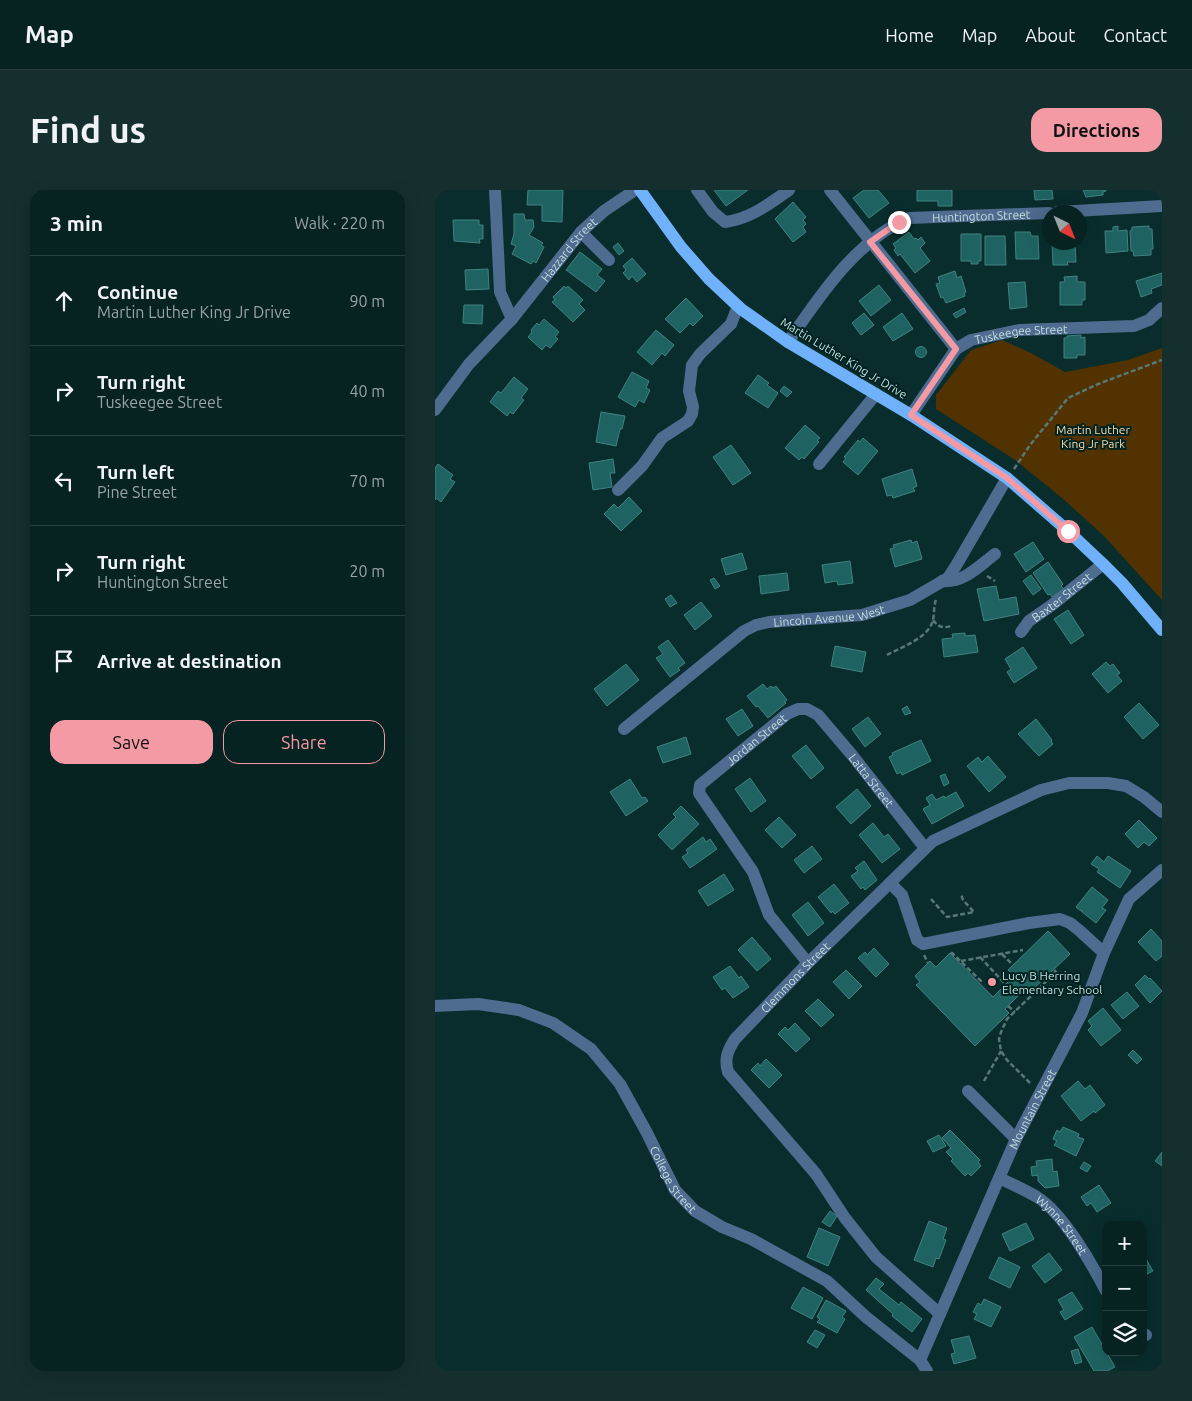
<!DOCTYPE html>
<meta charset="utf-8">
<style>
:root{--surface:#062221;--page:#142f2e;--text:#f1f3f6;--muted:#98a4a5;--line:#273f3f;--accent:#f49aa4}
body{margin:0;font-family:Ubuntu,sans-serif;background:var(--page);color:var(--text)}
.controls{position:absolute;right:15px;bottom:15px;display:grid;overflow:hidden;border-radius:10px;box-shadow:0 5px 20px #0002}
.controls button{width:45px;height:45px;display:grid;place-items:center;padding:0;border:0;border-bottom:1px solid var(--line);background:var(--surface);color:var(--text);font:25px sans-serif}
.compass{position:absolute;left:607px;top:15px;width:45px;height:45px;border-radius:50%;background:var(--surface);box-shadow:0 5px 20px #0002;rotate:137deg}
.stop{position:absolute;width:15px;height:15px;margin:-11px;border:4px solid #f49aa4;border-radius:50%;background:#fff}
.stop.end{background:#f49aa4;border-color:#fff;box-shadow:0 1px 5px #0008}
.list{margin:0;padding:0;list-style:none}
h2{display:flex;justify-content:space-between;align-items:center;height:65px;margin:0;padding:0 20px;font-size:21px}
h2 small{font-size:16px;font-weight:400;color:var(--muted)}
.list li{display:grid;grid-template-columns:32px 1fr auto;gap:15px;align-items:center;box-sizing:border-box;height:90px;padding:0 20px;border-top:1px solid var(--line)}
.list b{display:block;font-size:19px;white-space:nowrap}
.list p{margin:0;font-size:16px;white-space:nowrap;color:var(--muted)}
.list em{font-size:16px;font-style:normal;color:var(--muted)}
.actions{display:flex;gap:10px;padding:15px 20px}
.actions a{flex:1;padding:11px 0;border:1px solid var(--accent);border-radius:15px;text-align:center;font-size:18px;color:var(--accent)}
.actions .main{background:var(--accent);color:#111}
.icon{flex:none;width:28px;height:28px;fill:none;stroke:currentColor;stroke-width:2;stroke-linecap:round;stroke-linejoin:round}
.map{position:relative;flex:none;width:727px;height:1181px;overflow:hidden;border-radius:15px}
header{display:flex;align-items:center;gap:30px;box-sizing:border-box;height:70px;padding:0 25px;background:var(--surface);border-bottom:1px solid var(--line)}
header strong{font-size:24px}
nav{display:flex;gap:28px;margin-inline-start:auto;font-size:18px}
.intro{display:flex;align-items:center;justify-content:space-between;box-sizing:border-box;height:120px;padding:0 30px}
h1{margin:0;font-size:35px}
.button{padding:12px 22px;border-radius:15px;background:var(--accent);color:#111;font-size:18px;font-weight:700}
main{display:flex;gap:30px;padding:0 30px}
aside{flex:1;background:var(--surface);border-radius:15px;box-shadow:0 5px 20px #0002}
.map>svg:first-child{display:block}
.green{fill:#513200}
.building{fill:#1e6361;stroke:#418280}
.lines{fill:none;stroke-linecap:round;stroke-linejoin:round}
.path{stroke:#567978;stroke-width:2.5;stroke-dasharray:5 2.5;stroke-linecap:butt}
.minor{stroke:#4d6c8f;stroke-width:12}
.major{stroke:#6fb1fa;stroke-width:12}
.route{stroke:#f49aa4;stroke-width:6}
.poi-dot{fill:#f49aa4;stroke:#002322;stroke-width:2}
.labels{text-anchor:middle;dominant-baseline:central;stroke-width:4;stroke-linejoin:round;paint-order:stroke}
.street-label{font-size:12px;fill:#c0dfde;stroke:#002322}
.park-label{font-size:12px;fill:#fbd7aa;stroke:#002322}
.poi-label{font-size:12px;fill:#c0dfde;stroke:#002322;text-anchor:start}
</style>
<header>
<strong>Map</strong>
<nav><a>Home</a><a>Map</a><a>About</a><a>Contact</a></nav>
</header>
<div class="intro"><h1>Find us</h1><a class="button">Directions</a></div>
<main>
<aside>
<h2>3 min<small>Walk · 220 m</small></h2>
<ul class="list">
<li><svg class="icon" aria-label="ahead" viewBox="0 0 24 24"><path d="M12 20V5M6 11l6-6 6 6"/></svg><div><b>Continue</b><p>Martin Luther King Jr Drive</p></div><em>90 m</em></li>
<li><svg class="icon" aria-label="right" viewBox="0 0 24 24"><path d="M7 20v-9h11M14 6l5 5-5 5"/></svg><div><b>Turn right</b><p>Tuskeegee Street</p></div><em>40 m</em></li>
<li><svg class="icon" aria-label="left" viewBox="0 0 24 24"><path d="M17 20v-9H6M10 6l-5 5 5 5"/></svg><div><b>Turn left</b><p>Pine Street</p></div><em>70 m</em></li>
<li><svg class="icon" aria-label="right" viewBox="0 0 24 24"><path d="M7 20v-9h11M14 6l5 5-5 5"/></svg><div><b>Turn right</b><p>Huntington Street</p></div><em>20 m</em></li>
<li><svg class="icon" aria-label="arrive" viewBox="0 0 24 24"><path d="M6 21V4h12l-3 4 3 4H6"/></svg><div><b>Arrive at destination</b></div></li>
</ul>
<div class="actions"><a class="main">Save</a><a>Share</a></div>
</aside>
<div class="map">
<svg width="727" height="1181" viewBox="0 0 727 1181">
<rect width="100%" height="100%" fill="#082d2c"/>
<path class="green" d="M567,150l29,13 34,19 63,-12 34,-12v252l-59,-65 -41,-37 -47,-38 -79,-51v-14l35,-45z"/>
<path class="building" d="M93,0h35l-1,32 -20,-1v-16h-15z
M279,0h34l-22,16z
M429,0h14l11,13 -20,15 -16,-20z
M482,0h35v16h-14v-5h-21z
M599,0h18l1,9 -18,1z
M648,0h23v1l-3,1v3l-17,2z
M358,12l13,15 -3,3 3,4 -3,3 3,5 -13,10 -18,-23z
M79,24h10l1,6h8l1,7 -5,8 14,8 -2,2 3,2 -8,16 -3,-2 -2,3 -19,-10 4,-8 -5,-2 3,-10z
M18,30h26v5h4v14h-4l1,4 -26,-2z
M683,36v5l9,-1 1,21 -22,2 -1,-22h8v-4z
M714,36v3h3l1,20h-2v6l-17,1 -1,-5h-2l-1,-20 2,-1v-3z
M474,42l5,7 2,-1 2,2 3,-3 4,6 -5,5 10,13 -15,12 -15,-19 -2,2 -4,-6 2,-2 -3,-4z
M580,42h15l1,4h7l1,23h-23z
M526,44h20v27h-3v3h-7v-3h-10z
M550,46h20l1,29h-21z
M617,52h23l1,20h-9l1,3h-15z
M183,53l6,8 -5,4 -6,-8z
M145,62l22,17 -5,6 8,6 -9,11 -30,-22z
M197,68l14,16 -9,8 -5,-6 -3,4 -6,-7 3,-3 -3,-4z
M53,79l1,20 -23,1 -1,-20z
M520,81l2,7 4,-2 5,16 -2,1 1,3 -19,7 -3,-6 -2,1 -5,-14 4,-1 -2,-6z
M727,83v12l-11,4 1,4 -11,4 -5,-16z
M642,86v6h8v18h-3v5h-22v-23h5l-1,-5z
M590,92l2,25 -17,2 -2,-26z
M444,95l12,15 -20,16 -12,-15z
M129,96l2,2 2,-2 15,14 -4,4 6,6 -12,12 -21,-20 3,-2 -2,-3z
M251,108l17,18 -10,10 -3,-3 -10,10 -15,-14z
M29,115h19l-1,19 -19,-1z
M529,118l2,4 -10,6 -3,-4z
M429,123l10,12 -13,10 -9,-12z
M467,123l11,16 -20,12 -10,-14z
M109,129l15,13 -4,5 3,2 -8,9 -4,-3 -4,5 -14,-13 4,-5 -1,-2 6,-7 2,2z
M221,140l18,15 -9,11 -3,-3 -10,12 -15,-13z
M646,145v3l4,-1v18h-8v3h-13v-20h3v-2z
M480.5 162a5.5 5.5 0 1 1 11 0a5.5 5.5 0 1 1-11 0Z
M197,182l17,9 -3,7 4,2 -6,13 -5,-3 -4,7 -17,-10z
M323,185l11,8 -2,2 11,8 -10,15 -23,-15z
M79,187l14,12 -7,9 3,2 -11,14 -3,-2 -3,4 -17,-14 8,-11 3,2z
M349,196l8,6 -5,5 -7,-6z
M166,222l24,4 -3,13h-2l-4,17 -20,-4z
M370,235l15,13 -3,2 2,2 -15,17 -2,-2 -3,3 -14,-12z
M428,248l15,13 -20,24 -15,-13 3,-4 -2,-1 14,-17 2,2z
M296,255l20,28 -18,12 -20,-28z
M178,269l2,14h-5l2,14 -19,3 -4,-27z
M3,274l15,11 -3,4 5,3 -14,20 -5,-4 -1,2v-32z
M477,279l5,17 -4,2 2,3 -22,7 -1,-3 -5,1 -5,-17z
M194,307l13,14 -21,20 -17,-17 10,-10 4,4z
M476,350l1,3 5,-2 5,18 -27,8 -5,-18 4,-1 -1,-3z
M598,352l11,17 -18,13 -12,-18z
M307,363l5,16 -21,6 -5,-16z
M415,371l3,22 -15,2 -1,-4 -12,2 -3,-18z
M613,372l15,22 -2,2 3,3 -12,8 -2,-3 -2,1 -15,-22z
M352,383l2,17 -28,4 -2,-18z
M596,385l10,14 -8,6 -10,-14z
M279,388l6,8 -5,3 -5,-9z
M561,396l3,14 17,-3 3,17 -35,7 -7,-32z
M236,405l6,8 -7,4 -5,-8z
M266,412l11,14 -17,14 -11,-15z
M633,420l16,25 -13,9 -17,-25z
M530,443v3l10,-1 3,17 -34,5 -2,-18 11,-1 -1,-4z
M233,450l17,23 -7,5 2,2 -10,7 -14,-19 7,-4 -5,-7z
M400,456l31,6 -4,20 -31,-6z
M588,457l14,21 -23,15 -7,-11 4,-3 -6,-10z
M671,472l4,4 3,-2 7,9 -3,2 5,6 -14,12 -16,-19z
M191,474l13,16 -32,26 -13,-17z
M328,494l4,5 4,-3 2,2 3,-2 11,14 -3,2 2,1 -18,15 -10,-12 -2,1 -9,-11z
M704,513l20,22 -16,14 -19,-22z
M472,516l4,7 -6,2 -3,-6z
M307,519l11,17 -15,10 -12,-17z
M433,527l13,17 -16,13 -13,-18z
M601,529l16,21 -1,1 2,3 -14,12 -21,-22z
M251,547l5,17 -28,9 -6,-16z
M486,550l10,21 -29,14 -1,-3 -4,2 -8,-17 4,-2 -1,-2z
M371,555l18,23 -13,11 -19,-23z
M553,566l18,21 -17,15 -22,-26 11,-9 4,5z
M510,584l4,9 -5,3 -4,-10z
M315,588l16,23 -15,11 -16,-23z
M195,589l12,19 3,-1 3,4 -22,15 -16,-24z
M422,599l14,17 -20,18 -15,-17z
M521,602l8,14 -32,18 -9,-15 7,-4 -4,-7 6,-4 4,6 8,-4 1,2z
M246,616l18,18 -27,26 -14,-15 18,-18 -3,-3z
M344,627l17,18 -14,13 -17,-18z
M704,630l18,18 -8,8 -5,-4 -6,6 -13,-14z
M438,633l11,14 4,-3 12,15 -18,14 -23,-28z
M268,647l3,5 4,-3 7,10 -27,19 -8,-11 6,-4 -2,-3z
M377,656l10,13 -18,14 -10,-13z
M662,666l7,6 4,-6 23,15 -11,17 -23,-16 2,-3 -8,-5z
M429,671l13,19 -12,10 -2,-3 -2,2 -10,-13 7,-5 -3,-3z
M289,684l10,16 -26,16 -10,-15z
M399,694l15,19 -14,11 -3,-3 -1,2 -13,-16z
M657,697l16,13 -6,8 4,2 -10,13 -20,-16z
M373,712l16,21 -16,13 -16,-21z
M716,739l11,12v15l-6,5 -18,-19z
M613,741l22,23 -40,38 -4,-4 -21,21 4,4 -34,33 -59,-61 4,-3 -5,-6 15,-15 6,6 14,-14 43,44 21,-21 -6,-6z
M317,747l19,22 -14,12 -19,-21z
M439,758l15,16 -13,13 -18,-19 7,-6 2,3z
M295,776l9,12 2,-2 8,11 -16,11 -8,-10 -3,2 -9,-13z
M411,780l16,16 -13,13 -16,-17z
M710,785l4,4 1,-1 12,13 -12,12 -15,-18z
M692,802l12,14 -16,13 -12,-14z
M383,809l16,16 -13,12 -16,-16z
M668,818l18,22 -20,16 -13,-16 4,-4 -4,-5z
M360,833l15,16 -14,13 -18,-18 7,-7 3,3z
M698,860l9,9 -5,5 -9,-9z
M331,869l16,16 -13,13 -18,-18 7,-7 2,3z
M643,891l7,8 5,-4 15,20 -10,8 -1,-2 -13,10 -20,-25z
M628,937l16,7 -1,3 6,2 -8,17 -22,-11 3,-4 -4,-2 4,-9 3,2z
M515,940l30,30 -2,2 3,4 -10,10 -3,-3 -3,3 -14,-15 2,-2 -7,-7 5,-4 -9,-10z
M504,945l7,11 -13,6 -6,-11z
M727,962v14l-7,-5z
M617,969l1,13 4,-1 2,15 -14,2 -7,-7v-6l-6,1 -1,-9 6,-1 -1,-5z
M649,972l7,4 -4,6 -7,-4z
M664,995l12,18 -14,9 -6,-9 -4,3 -6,-9z
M395,1021l7,5 -7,11 -8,-5z
M494,1031l18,7 -4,11 3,1 -7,19 -3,-1 -3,9 -19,-7z
M591,1033l8,16 -24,12 -8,-17z
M384,1038l21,9 -12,29 -21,-9z
M614,1063l13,17 -17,13 -13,-17z
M708,1064l10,17 -10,5z
M564,1067l21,10 -10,21 -21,-10z
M441,1088l8,6 -5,5 20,16 2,-3 21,17 -10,13 -20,-16 1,-2 -27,-24z
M368,1097l20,11 -11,21 -21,-11z
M637,1102l11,17 -18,11 -5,-8 4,-2 -6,-10z
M549,1109l17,8 -10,20 -17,-8 3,-5 -4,-2 5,-9 3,2z
M391,1110l20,11 -4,6 3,2 -8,14 -20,-11 3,-3 -3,-2z
M657,1137l23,40 -8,4h-13l-20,-34z
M380,1140l10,5 -8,13 -10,-6z
M534,1146l7,22 -22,6 -3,-10 4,-1 -4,-13z
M643,1159l4,13 -7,2 -4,-13z"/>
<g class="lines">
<path class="path" d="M579,279l16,-24 38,-47 30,-14 64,-24
M552,386l8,5
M498,430c6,8 10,8 19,6
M452,465c14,-8 39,-16 45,-32 3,-7 1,-15 4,-23
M496,709l16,18 27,-5 -11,-12 -2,-6
M516,764l1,-1 29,28 -1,2
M567,764l11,11
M489,765l4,8
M545,767l26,28
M526,771l62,-11
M573,816l7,6
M549,891l17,-30
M595,893l-23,-23 -6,-9 -2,-12 2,-7 6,-13 49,-47 -2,-2"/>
<g class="minor">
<path d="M262,0l16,22 12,10c25,-3 44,-18 64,-32"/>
<path d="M395,0l126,159"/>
<path d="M623,22l104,-6"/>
<path d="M146,42l28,28"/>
<path id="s1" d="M77,129l69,-87 23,-21 31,-21"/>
<path id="s2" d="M353,152c31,-45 69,-103 121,-124l140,-5"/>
<path d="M0,220l34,-46 43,-45 -12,-27 -5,-102"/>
<path id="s3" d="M476,225l45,-66 15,-9 48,-10 115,-4 15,-6 13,-12"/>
<path d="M384,274l57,-70"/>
<path d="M183,300l24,-24 20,-28 26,-17 4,-7 1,-7 -4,-16 3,-26 8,-11 31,-30 7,-18"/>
<path d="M507,391c22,2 37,-15 53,-27"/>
<path id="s4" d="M586,442l8,-11 23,-16 51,-41"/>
<path id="s5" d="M189,539l120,-98 12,-6 13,-3 93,-7 48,-15 38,-22 9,-14 50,-86"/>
<path d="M455,693l12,12 15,45 6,4 106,-21 31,-4 10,4 10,8 24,22"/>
<path id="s6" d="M373,773l-39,-48 -16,-43 -54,-79 1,-8 87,-71 11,-5h9l11,6 34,40 73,93"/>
<path id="s7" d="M0,816l43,-2 41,6 34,13 38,26 29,35 27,49 28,57 20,21 27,16 29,12 76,42 39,36 54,43 7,11"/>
<path d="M533,901l48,48"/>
<path id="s8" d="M564,988c13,6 26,12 38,19 26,16 55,67 69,94"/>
<path id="s9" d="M505,1124l-64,-57 -31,-39 -29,-44 -88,-102c-4,-14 0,-22 7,-33l73,-76 125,-122 108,-51 28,-7h39l18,3 18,11 18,15"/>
<path d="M708,1144l3,1"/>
<path id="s10" d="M485,1170l96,-221 66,-126 22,-60 25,-54 33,-29"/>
</g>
<path class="major" d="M205,0l41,57 28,32 32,30 47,33 123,73 96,63 61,53 35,33 19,19 40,47"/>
</g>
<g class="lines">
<path class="route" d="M464,32l-29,20 86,107 -45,66 96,63 61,53"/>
</g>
<circle class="poi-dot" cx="557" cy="792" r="5"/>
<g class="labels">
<g class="street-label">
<text stroke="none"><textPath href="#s2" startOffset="248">Huntington Street</textPath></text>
<text stroke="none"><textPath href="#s1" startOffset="90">Hazzard Street</textPath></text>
<text stroke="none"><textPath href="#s3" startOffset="148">Tuskeegee Street</textPath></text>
<text transform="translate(409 168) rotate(31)">Martin Luther King Jr Drive</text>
<text stroke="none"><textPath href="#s4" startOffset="54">Baxter Street</textPath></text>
<text stroke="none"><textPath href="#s5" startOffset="242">Lincoln Avenue West</textPath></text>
<text stroke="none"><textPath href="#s6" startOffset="284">Jordan Street</textPath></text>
<text stroke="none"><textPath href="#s6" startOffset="442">Latta Street</textPath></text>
<text stroke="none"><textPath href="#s9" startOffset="444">Clemmons Street</textPath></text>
<text stroke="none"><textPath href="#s10" startOffset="275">Mountain Street</textPath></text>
<text stroke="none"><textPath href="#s7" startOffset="322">College Street</textPath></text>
<text stroke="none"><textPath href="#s8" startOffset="80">Wynne Street</textPath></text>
</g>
<g class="park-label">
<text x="658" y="239">Martin Luther<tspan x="658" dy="14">King Jr Park</tspan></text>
</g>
<g class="poi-label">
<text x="567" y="785">Lucy B Herring<tspan x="567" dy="14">Elementary School</tspan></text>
</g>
</g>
</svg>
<div class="controls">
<button>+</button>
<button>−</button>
<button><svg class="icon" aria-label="layers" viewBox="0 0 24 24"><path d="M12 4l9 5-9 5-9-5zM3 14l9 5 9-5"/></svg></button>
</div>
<svg class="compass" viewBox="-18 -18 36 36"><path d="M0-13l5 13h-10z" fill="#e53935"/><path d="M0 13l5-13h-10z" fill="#98a4a5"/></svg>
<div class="stop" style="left:633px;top:341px"></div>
<div class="stop end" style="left:464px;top:32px"></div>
</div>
</main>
